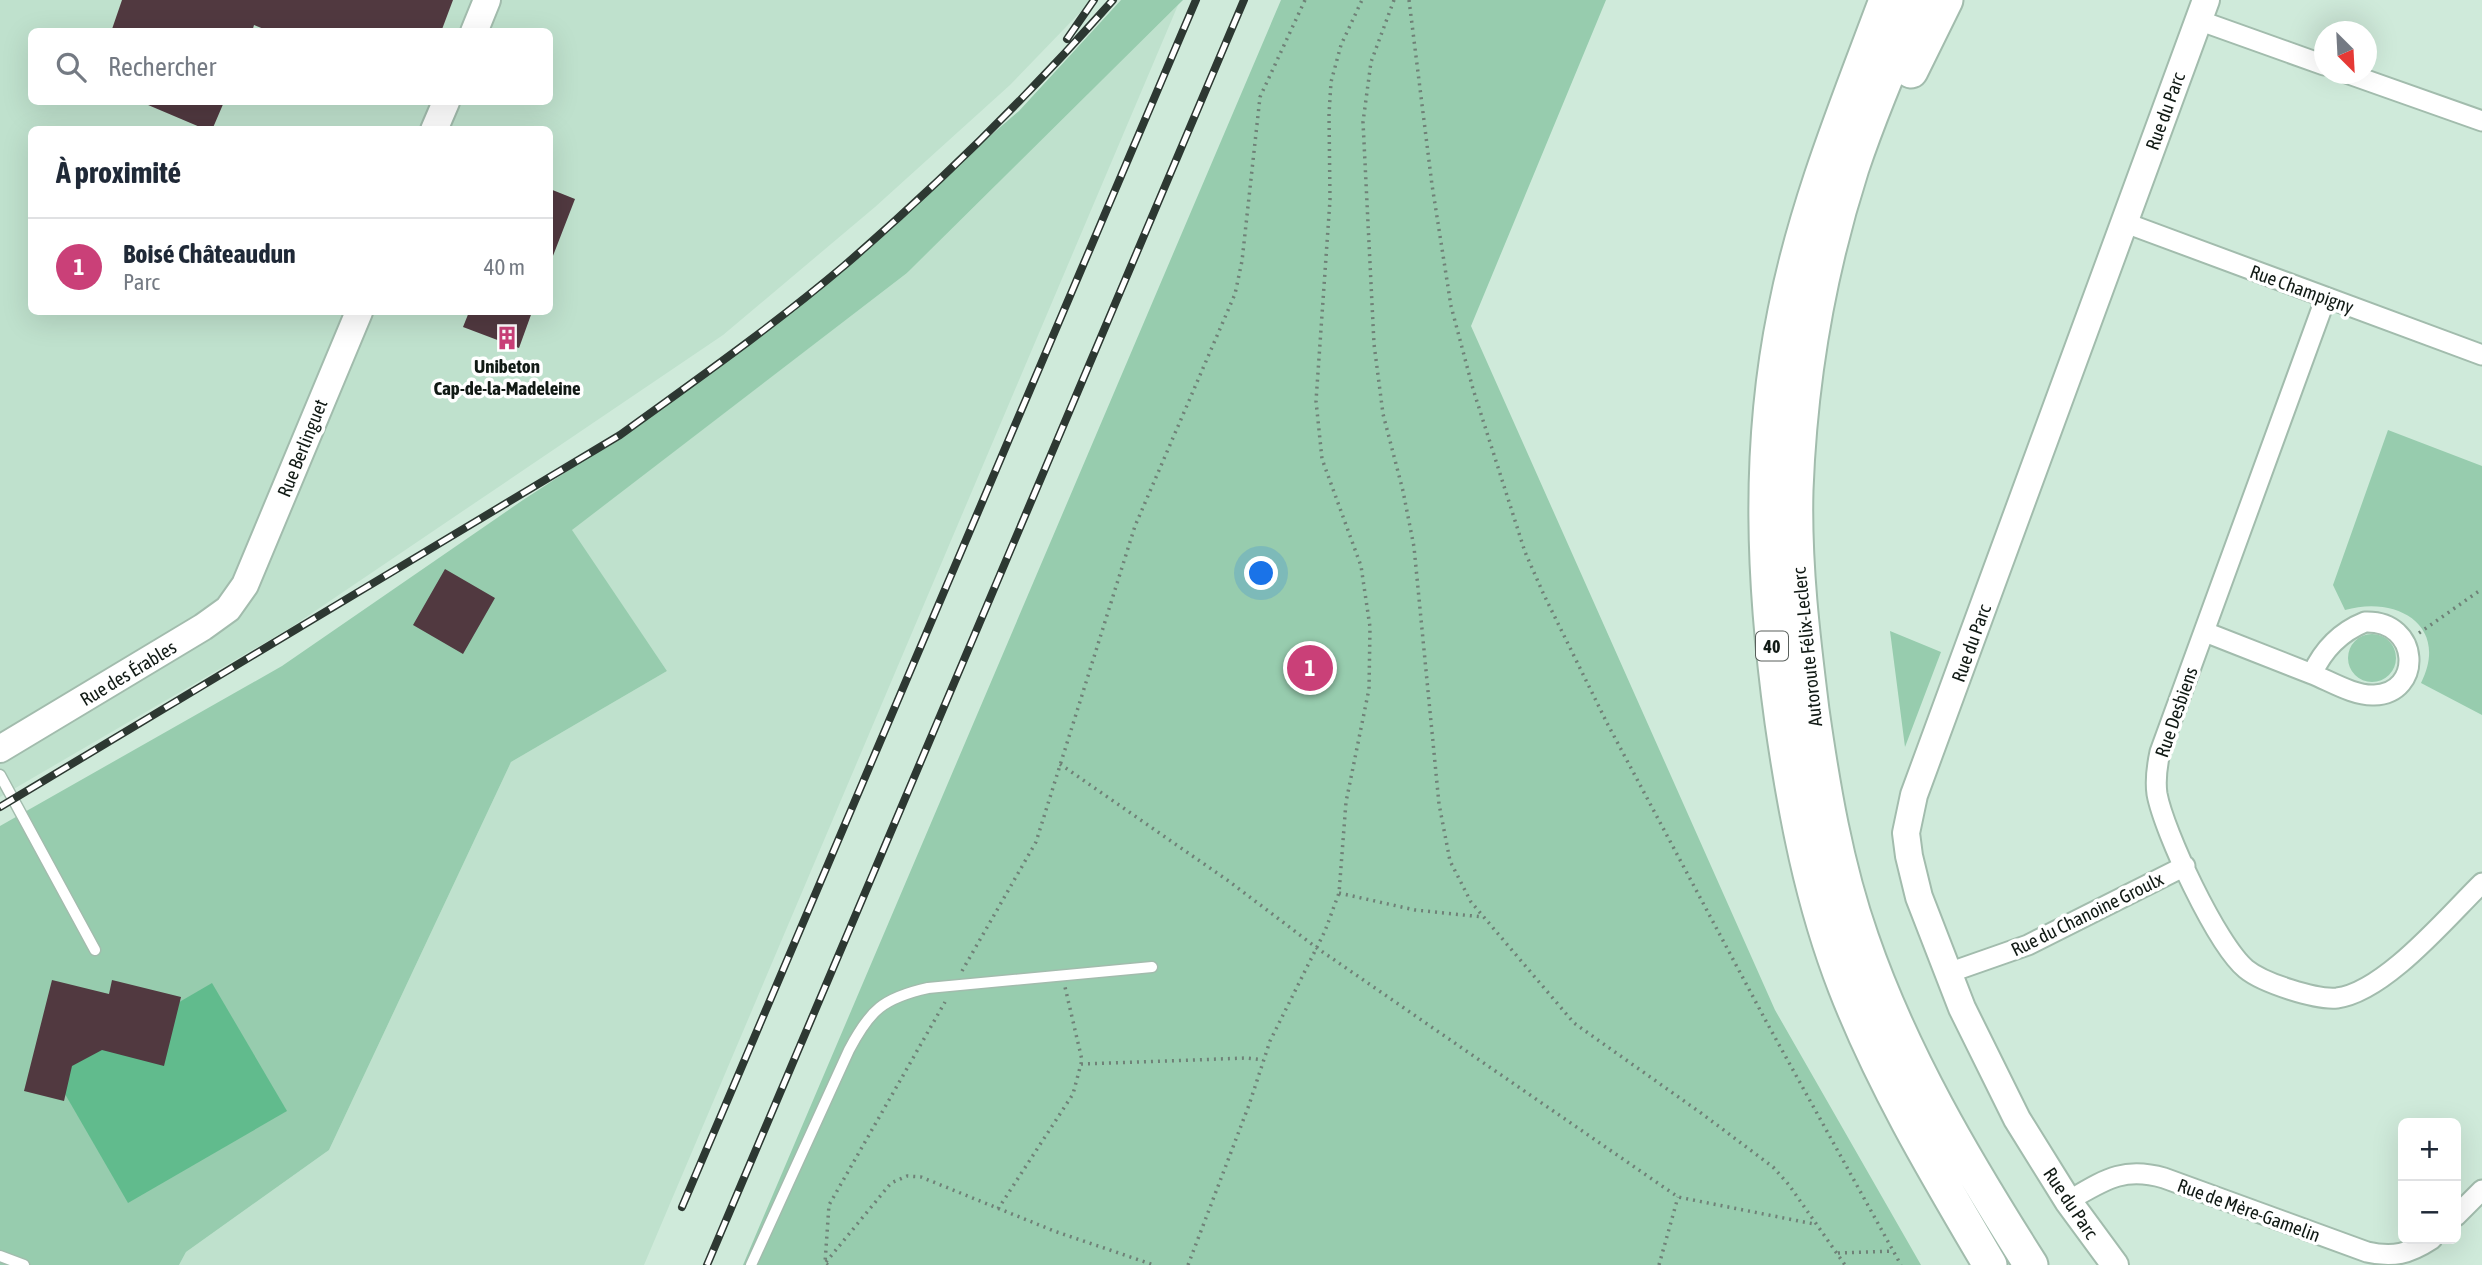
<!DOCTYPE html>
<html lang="fr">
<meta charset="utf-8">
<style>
:root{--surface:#fff;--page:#f6f6f7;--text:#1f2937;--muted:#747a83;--line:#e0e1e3;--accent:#ca4078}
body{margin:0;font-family:"Asap Condensed",sans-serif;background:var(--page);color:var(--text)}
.controls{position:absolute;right:21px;bottom:21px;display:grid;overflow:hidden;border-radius:10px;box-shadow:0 7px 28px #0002}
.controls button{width:63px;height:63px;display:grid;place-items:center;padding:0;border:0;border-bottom:2px solid var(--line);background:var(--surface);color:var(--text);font:35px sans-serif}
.compass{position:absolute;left:2314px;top:21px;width:63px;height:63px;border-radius:50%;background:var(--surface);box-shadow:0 7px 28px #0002;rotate:156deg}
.you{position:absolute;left:1262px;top:574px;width:24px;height:24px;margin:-18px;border:5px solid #fff;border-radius:50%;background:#1a73e8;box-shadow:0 0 0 10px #1a73e833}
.badge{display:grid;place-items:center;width:46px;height:46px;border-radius:50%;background:var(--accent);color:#fff;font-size:23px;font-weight:700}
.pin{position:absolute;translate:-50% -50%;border:4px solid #fff;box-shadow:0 2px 7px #0006}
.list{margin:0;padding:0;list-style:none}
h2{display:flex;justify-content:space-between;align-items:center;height:91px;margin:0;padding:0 28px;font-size:30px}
h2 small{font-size:23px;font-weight:400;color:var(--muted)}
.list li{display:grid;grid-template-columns:46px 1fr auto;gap:21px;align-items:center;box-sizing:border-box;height:98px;padding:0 28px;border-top:2px solid var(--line)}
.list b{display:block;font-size:26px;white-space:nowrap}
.list p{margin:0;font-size:23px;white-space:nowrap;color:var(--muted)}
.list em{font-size:23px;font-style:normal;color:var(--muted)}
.icon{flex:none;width:38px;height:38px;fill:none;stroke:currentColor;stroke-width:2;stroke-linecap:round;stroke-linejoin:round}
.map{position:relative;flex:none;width:2482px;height:1265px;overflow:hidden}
.search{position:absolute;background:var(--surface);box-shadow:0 7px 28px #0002;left:28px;top:28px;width:525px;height:77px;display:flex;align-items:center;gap:18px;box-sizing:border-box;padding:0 24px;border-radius:10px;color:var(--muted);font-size:26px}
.panel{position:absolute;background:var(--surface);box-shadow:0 7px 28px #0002;left:28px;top:126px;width:525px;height:189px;border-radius:10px}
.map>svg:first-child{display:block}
.built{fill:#bfe1cd;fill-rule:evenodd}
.green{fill:#97ccae}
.water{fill:#61bb8d}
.building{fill:#513940}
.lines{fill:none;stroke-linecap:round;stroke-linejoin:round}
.lane-casing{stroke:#a2bcad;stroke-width:13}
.street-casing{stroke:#a2bcad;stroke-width:23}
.secondary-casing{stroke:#a2bcad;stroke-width:30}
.highway-casing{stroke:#a2bcad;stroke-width:37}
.path{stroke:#6f8177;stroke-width:3.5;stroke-dasharray:2 5;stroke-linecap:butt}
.lane{stroke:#fff;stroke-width:10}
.street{stroke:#fff;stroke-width:19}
.secondary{stroke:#fff;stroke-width:26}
.highway{stroke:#fff;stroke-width:33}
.rail-casing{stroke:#2d3832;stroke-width:8}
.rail{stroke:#fff;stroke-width:5;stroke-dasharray:16;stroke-linecap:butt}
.labels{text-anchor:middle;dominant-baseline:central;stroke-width:7;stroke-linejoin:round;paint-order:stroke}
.shield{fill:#fff;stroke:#585f5b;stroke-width:2}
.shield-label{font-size:18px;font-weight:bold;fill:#111a15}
.street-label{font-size:19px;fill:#111a15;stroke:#fff}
.poi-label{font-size:19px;font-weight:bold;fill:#111a15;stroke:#fff}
</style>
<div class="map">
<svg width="2482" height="1265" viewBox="0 0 2482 1265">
<rect width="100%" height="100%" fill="#cfeada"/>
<path class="built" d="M0,0h1092l-82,85 -135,122 -152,128 -433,293 -290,169zM32,32h518v70h-518zM32,130h518v182h-518z
M1178,5l-534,1260h-465l7,-13 143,-102 182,-388 156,-91 -96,-141 336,-257z"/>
<path class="green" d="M1121,0h62l-276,273 -335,257 95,141 -156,91 -182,388 -143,102 -7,13h-179v-439l282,-160 241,-166 129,-84 103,-76 264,-229z
M1281,0h325l-135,326 304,684 146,255h-1178z
M2388,430l94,36v249l-61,-32c29,-58 -25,-88 -76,-73l-12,-25z
M1890,631l51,21 -36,95z
M2348 658a24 24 0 1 1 48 0a24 24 0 1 1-48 0Z"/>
<path class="water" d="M212,983l75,128 -159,92 -74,-128z"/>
<path class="building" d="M122,0h331l-12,32h-170l-17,-7 -2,7h-141z
M141,102h83l-12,28h-5z
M550,189l25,10 -24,62h-1z
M469,312h63l-13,36 -56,-21z
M445,569l50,29 -32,56 -50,-29z
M52,980l57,14 3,-14 69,17 -17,69 -62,-16 -30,16 -8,35 -40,-10z"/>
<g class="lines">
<g class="lane-casing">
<path id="lane" d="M0,775l95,175
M0,1256l24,9
M751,1265l98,-215c21,-40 34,-52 79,-62l224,-21"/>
</g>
<g class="street-casing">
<path id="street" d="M2198,20l126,45
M2349,74l133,47
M2123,222l359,133
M2326,297l-166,455c-3,14 -5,28 -3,42 7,38 60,151 89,175 17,14 70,31 91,29 48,-6 111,-82 145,-115
M2365,622c56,-2 58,72 9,73 -20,1 -44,-14 -62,-21 11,-24 28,-42 53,-52z
M2205,632l107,42
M1948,973l80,-28 157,-79
M2068,1201c35,-20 54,-35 96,-23l203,74c26,6 42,2 65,-13
M2456,1216l26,-26"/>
</g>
<g class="secondary-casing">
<path id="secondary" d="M474,32l13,-32
M434,130l12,-28
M0,749l203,-122 25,-18 17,-24 114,-273
M2115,1265l-47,-64 -51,-82 -55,-111 -43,-111 -10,-41 -3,-23 8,-38 292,-795"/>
</g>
<g class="highway-casing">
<path id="highway" d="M1886,0c-38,102 -80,203 -101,311 -28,137 -22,273 -3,411 13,91 30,180 63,265 38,98 92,188 145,278
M1919,0c-24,55 -48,111 -67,168 -33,103 -52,214 -56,322 -2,74 7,148 16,220 11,77 24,155 50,229 40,116 103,222 169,326
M1911,71l35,-71"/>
</g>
<path class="path" d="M1394,0l-23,62 -8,60 11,222 9,70 20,77 11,56 25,257 11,57 21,41 103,121 127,90 72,54 16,18 56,80
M1409,0l23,185 19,121 22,83 52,163 19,43 63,128 160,300 134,242
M2419,633l63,-44
M1060,764l170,118 87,66 361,249 136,27
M1339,893l76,17 68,7
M962,971l74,-129 99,-316 100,-232 7,-33 18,-164 45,-97
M1081,1064l166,-6 16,2
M998,1209l75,-115 9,-34 -17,-73
M1838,1253l56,-2
M826,1262l65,-79 16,-7 14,1 133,54 100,34
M828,1265l-3,-2 4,-58 116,-203
M1188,1265l61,-160 21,-64 55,-110 14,-38 7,-91 23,-113 1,-62 -9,-61 -39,-107 -6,-58 14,-201 -1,-86 2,-32 10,-37 21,-45
M1659,1265l19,-68"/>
<use href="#lane" class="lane"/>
<use href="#street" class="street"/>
<use href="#secondary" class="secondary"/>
<use href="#highway" class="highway"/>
<g class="rail-casing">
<path id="rail" d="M1067,39l27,-39
M0,807l620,-372c76,-55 153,-109 225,-170 95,-82 185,-171 268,-265
M682,1207l514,-1207
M707,1265l537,-1265"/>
</g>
<use href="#rail" class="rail"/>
</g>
<defs>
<g id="building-bare" transform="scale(1.89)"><path d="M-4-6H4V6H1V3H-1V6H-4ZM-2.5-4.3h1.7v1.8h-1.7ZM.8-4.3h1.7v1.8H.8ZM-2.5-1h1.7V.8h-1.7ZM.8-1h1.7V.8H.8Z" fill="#ca4078" stroke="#fff" stroke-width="2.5" paint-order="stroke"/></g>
</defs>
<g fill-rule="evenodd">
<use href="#building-bare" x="507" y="338"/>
</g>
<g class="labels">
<rect class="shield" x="1756" y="631.5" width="32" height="29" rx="5"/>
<g class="shield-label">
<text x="1772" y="646">40</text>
</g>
<g class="street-label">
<text transform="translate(2165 111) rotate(-70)">Rue du Parc</text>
<text transform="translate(2302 289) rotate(20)">Rue Champigny</text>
<text transform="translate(302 448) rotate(-68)">Rue Berlinguet</text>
<text transform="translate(1971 643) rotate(-70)">Rue du Parc</text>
<text transform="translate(1807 647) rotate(-96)">Autoroute Félix-Leclerc</text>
<text transform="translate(128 673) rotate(-31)">Rue des Érables</text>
<text transform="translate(2176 712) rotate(-71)">Rue Desbiens</text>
<text transform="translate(2087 914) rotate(-26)">Rue du Chanoine Groulx</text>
<text transform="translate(2071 1203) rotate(56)">Rue du Parc</text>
<text transform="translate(2249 1210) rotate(20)">Rue de Mère-Gamelin</text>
</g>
<g class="poi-label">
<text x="507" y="366">Unibeton<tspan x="507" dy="22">Cap-de-la-Madeleine</tspan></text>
</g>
</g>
</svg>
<div class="controls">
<button>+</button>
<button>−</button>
</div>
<svg class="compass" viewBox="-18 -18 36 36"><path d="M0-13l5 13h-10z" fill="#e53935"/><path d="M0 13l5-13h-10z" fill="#747a83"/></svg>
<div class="you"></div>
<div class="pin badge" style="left:1310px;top:668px">1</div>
<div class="search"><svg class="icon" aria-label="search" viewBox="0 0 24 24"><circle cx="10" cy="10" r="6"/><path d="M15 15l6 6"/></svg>Rechercher</div>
<section class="panel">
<h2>À proximité<small></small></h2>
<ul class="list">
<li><span class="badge">1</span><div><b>Boisé Châteaudun</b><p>Parc</p></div><em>40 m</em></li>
</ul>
</section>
</div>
